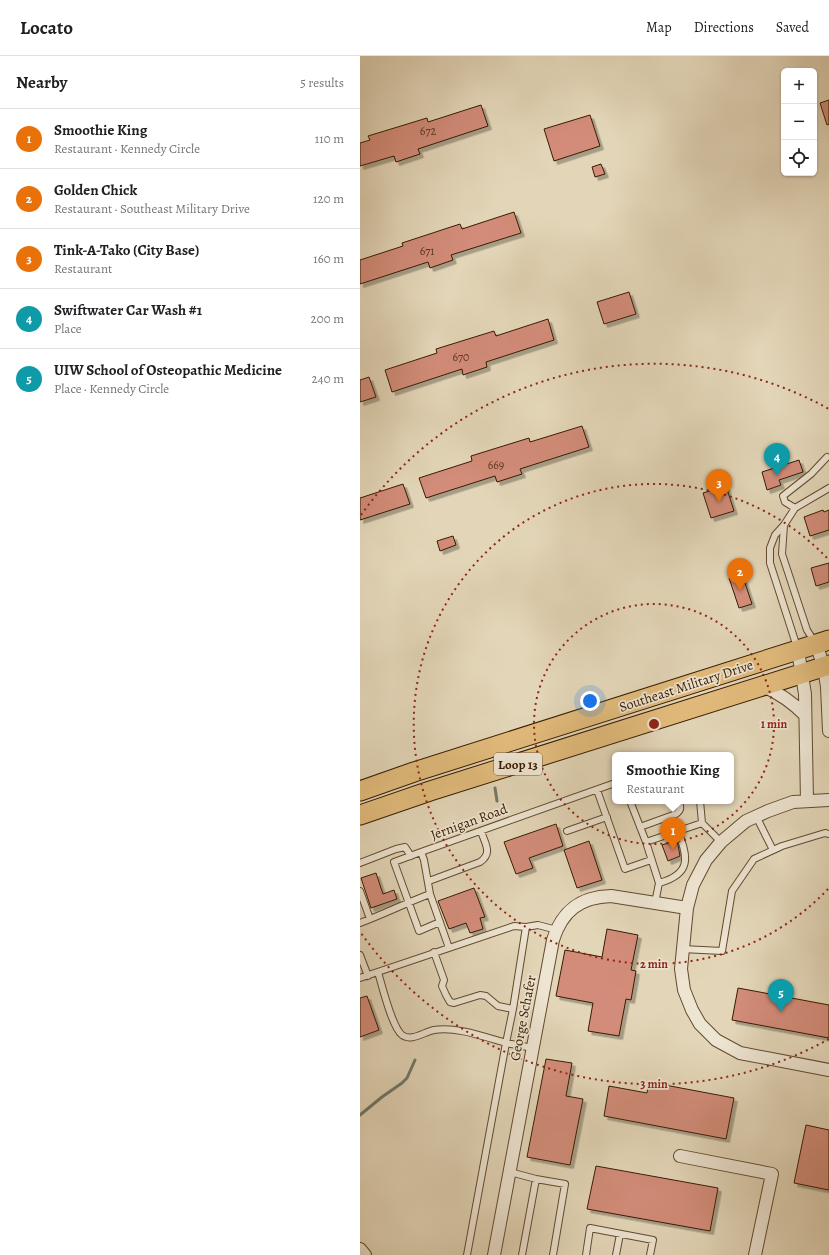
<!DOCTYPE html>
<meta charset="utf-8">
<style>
:root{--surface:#fff;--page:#f2f2f2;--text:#202124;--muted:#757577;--line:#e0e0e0;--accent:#ea580c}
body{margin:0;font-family:Alegreya,serif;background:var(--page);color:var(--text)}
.controls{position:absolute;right:12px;top:12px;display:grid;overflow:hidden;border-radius:6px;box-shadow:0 1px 3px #0004}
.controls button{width:36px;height:36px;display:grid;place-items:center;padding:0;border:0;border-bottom:1px solid var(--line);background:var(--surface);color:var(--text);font:20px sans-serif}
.you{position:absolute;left:230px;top:645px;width:14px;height:14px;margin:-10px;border:3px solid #fff;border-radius:50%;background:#1a73e8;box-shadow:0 0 0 6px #1a73e833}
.badge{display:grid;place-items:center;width:26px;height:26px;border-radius:50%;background:var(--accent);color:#fff;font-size:13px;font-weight:700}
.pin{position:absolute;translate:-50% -33px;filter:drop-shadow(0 1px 2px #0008)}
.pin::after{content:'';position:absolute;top:21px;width:14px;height:12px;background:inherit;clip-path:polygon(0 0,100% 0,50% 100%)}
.popup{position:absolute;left:252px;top:696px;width:122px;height:52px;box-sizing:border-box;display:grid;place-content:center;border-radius:6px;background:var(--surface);filter:drop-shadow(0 1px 3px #0005);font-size:13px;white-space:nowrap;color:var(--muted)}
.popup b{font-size:15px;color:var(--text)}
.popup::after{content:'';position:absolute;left:50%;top:100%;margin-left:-8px;border:8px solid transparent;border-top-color:var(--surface)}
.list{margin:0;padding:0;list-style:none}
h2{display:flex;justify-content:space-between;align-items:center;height:52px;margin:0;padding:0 16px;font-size:17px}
h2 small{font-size:13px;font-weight:400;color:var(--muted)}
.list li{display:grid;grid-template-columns:26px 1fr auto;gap:12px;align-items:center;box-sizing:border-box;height:60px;padding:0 16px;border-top:1px solid var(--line)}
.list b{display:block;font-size:15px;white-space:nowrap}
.list p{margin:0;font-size:13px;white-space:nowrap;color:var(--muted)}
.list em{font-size:13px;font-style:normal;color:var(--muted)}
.icon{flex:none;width:22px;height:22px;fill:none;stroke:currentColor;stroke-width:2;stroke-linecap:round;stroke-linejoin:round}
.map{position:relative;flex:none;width:469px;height:1199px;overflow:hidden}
header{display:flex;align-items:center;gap:24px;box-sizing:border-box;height:56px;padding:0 20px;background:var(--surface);border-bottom:1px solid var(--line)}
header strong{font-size:19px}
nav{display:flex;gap:22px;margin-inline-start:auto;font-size:14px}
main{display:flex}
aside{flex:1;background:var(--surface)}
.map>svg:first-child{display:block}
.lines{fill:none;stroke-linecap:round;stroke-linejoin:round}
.stream{stroke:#70796c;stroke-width:3}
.building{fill:#d28c79;stroke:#371b01;filter:url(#shadow)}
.service-casing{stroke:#624a2f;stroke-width:8}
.minor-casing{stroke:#624a2f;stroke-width:14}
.primary-casing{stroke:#371b01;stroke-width:21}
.service{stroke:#ede4d1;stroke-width:6}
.minor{stroke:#ede4d1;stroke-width:12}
.primary{stroke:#e2bb7c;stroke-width:19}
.ring{fill:none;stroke:#8f2418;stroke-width:2;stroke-dasharray:2 4}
.labels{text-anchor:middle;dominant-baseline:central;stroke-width:3.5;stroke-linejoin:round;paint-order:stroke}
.number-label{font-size:12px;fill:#5e371f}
.shield{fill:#ede4d1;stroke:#6e573f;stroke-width:1}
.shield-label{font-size:13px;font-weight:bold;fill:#371b01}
.street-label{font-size:14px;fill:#371b01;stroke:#ede4d1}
.centre{fill:#8f2418;stroke:#ede4d1;stroke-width:2}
.ring-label{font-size:12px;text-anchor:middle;font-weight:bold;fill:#8f2418;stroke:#ede4d1;stroke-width:3.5;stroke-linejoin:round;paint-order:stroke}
</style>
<header>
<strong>Locato</strong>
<nav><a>Map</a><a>Directions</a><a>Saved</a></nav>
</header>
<main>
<aside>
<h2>Nearby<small>5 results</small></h2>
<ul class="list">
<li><span class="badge" style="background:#e8710a">1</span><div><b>Smoothie King</b><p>Restaurant · Kennedy Circle</p></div><em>110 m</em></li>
<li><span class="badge" style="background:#e8710a">2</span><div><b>Golden Chick</b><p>Restaurant · Southeast Military Drive</p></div><em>120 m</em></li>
<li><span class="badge" style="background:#e8710a">3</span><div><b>Tink-A-Tako (City Base)</b><p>Restaurant</p></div><em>160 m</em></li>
<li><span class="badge" style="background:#0f9aa8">4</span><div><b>Swiftwater Car Wash #1</b><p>Place</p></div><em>200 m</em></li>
<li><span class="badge" style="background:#0f9aa8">5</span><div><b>UIW School of Osteopathic Medicine</b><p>Place · Kennedy Circle</p></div><em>240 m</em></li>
</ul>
</aside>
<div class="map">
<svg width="469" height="1199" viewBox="0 0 469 1199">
<defs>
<filter id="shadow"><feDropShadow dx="3.5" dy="3.5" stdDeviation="0" flood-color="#0004"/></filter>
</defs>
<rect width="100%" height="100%" fill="#e3d6b8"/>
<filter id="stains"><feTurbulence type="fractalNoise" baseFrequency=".005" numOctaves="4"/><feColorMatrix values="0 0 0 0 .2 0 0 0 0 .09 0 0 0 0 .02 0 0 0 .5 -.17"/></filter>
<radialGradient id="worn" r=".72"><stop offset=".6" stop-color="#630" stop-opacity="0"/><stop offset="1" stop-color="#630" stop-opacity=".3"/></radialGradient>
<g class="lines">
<path class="stream" d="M135,732l2,13
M0,1059l22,-18 20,-14 5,-5 8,-18"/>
</g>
<path class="building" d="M469,44v24l-2,1 -7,-22z
M121,49l7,21 -70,23 2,5 -24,8 -2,-6 -34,10v-23l10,-3 -2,-4 59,-18 1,4z
M230,59l10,31 -46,15 -10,-32z
M241,108l4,10 -10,3 -3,-10z
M154,156l7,21 -70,22 2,5 -23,8 -2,-6 -68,22v-24l43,-14 -1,-3 58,-19 2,5z
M269,236l7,22 -32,10 -7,-22z
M188,263l6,21 -68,22 1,5 -24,8 -1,-6 -70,23 -7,-22 52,-17 -1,-4 58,-18 2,5z
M9,321l7,20 -16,5v-22z
M222,370l7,21 -69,22 2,5 -25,8 -2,-6 -69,22 -7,-20 53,-17 -1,-5 58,-18 1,4z
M439,404l4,12 -24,8 2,5 -14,5 -5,-18z
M43,428l7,20 -50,16v-22z
M366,430l8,25 -23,7 -8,-25z
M463,454l1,2 5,-2v20l-19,6 -6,-19z
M93,480l3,9 -16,6 -3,-10z
M469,507v19l-13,4 -5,-18z
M382,518l10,30 -13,4 -10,-30z
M196,768l7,22 -34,12 4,10 -17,6 -12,-32z
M317,784l3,16 -12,5 -6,-16z
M229,785l13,39 -25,8 -13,-38z
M16,817l7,21 11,-4 3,9 -26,9 -10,-30z
M114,832l11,29 -5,1 3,11 -13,4 -4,-10 -17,6 -11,-28z
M247,873l31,6 -7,35 5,1 -5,29 -5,-1 -7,37 -31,-5 5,-28 -37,-7 9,-46 37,7z
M378,932l91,17v33l-97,-18z
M7,940l12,34 -19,7v-39z
M186,1003l26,4 -6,33 17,3 -13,66 -43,-8z
M289,1026l85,16 -8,41 -122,-23 5,-30 38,7z
M446,1069l23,5v60l-35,-7z
M236,1110l122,22 -8,43 -123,-22z"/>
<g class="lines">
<g class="service-casing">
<path id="service" d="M435,452l-10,-6 -2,-6 28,-22 16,-17
M424,469l-2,29 25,76 7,11
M437,591l-27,-84v-15l5,-13 9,-10 11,-17 34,-20
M237,734l28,79 26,-9
M270,745l16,41
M340,745l2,22
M396,760l17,34
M280,771l36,-13c5,-4 5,-6 3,-13
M207,775l40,-14
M61,796l-27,10 25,69 21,-9
M0,807l36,-14 9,-2 6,9
M69,825l51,-19c13,-9 5,-18 1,-31
M299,827c33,-9 29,-26 19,-52
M0,835l10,28
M295,847l4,-20 -13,-41 56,-19 19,19
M0,867c24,-9 46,-20 70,-29l-6,-34 -3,-8 194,-69
M89,892l65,-22 12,1
M322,893l40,2 10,-60 22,-32 28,-13 43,-13 4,1
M0,899l8,21
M18,916c4,14 14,55 24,63 9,7 22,-3 32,-5 21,-4 51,7 72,13l7,-34 -15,-3 -12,-10 -6,-1 -26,8 -4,-1 -4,-7 -4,-9 2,-6 -10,-28
M0,922l89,-30 -19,-54
M153,953l13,-82 12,-2 19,5
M150,1116l26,7 29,5 -12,71
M107,1199l39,-212 27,5
M162,1199l14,-76
M226,1199l4,-27 63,12 -3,15
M256,1199l4,-21"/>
</g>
<g class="minor-casing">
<path id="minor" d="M456,588l8,23 3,20 2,44
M438,595l7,43 2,107
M403,630c16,7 30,17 42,29
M469,744l-36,2 -25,9 -22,10 -25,21 -15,18 -13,25 -6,23 -6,61 3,21 8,20 8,14 16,16 24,13 89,17
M320,1100l92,18 -17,81
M0,1193l5,6
M134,1199l59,-315c9,-29 27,-43 58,-44l76,12"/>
</g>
<g class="primary-casing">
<path id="primary" d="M0,735l54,-19 415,-132
M0,759l70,-24 399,-126"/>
</g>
<use href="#service" class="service"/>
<use href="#minor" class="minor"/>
<use href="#primary" class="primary"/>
</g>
<g class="ring">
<circle cx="294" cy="668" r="120"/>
<path d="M468 833A240 240 0 1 1 468 503"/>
<path d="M469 983A360 360 0 0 1 1 877M1 459A360 360 0 0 1 469 353"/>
</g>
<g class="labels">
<g class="number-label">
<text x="68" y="75">672</text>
<text x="67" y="195">671</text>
<text x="101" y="301">670</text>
<text x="136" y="409">669</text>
</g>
<rect class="shield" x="134" y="697" width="48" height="22" rx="3"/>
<g class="shield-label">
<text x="158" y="708">Loop 13</text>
</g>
<g class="street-label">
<text transform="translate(326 630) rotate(-18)">Southeast Military Drive</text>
<text transform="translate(109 766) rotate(-20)">Jernigan Road</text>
<text transform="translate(163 962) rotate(-79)">George Schafer</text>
</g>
</g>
<circle cx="294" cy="668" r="6" class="centre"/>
<g class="ring-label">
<text x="414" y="672">1 min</text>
<text x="294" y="912">2 min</text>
<text x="294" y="1032">3 min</text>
</g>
<rect width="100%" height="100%" filter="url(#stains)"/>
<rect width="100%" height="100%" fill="url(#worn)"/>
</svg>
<div class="controls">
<button>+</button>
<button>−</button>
<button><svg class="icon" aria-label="locate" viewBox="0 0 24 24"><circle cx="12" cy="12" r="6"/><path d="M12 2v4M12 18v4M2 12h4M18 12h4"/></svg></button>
</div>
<div class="you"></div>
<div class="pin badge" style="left:313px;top:794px;background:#e8710a">1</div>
<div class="popup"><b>Smoothie King</b>Restaurant</div>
<div class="pin badge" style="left:380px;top:535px;background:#e8710a">2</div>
<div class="pin badge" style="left:359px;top:446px;background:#e8710a">3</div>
<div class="pin badge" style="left:417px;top:420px;background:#0f9aa8">4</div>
<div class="pin badge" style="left:421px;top:956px;background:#0f9aa8">5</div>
</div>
</main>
